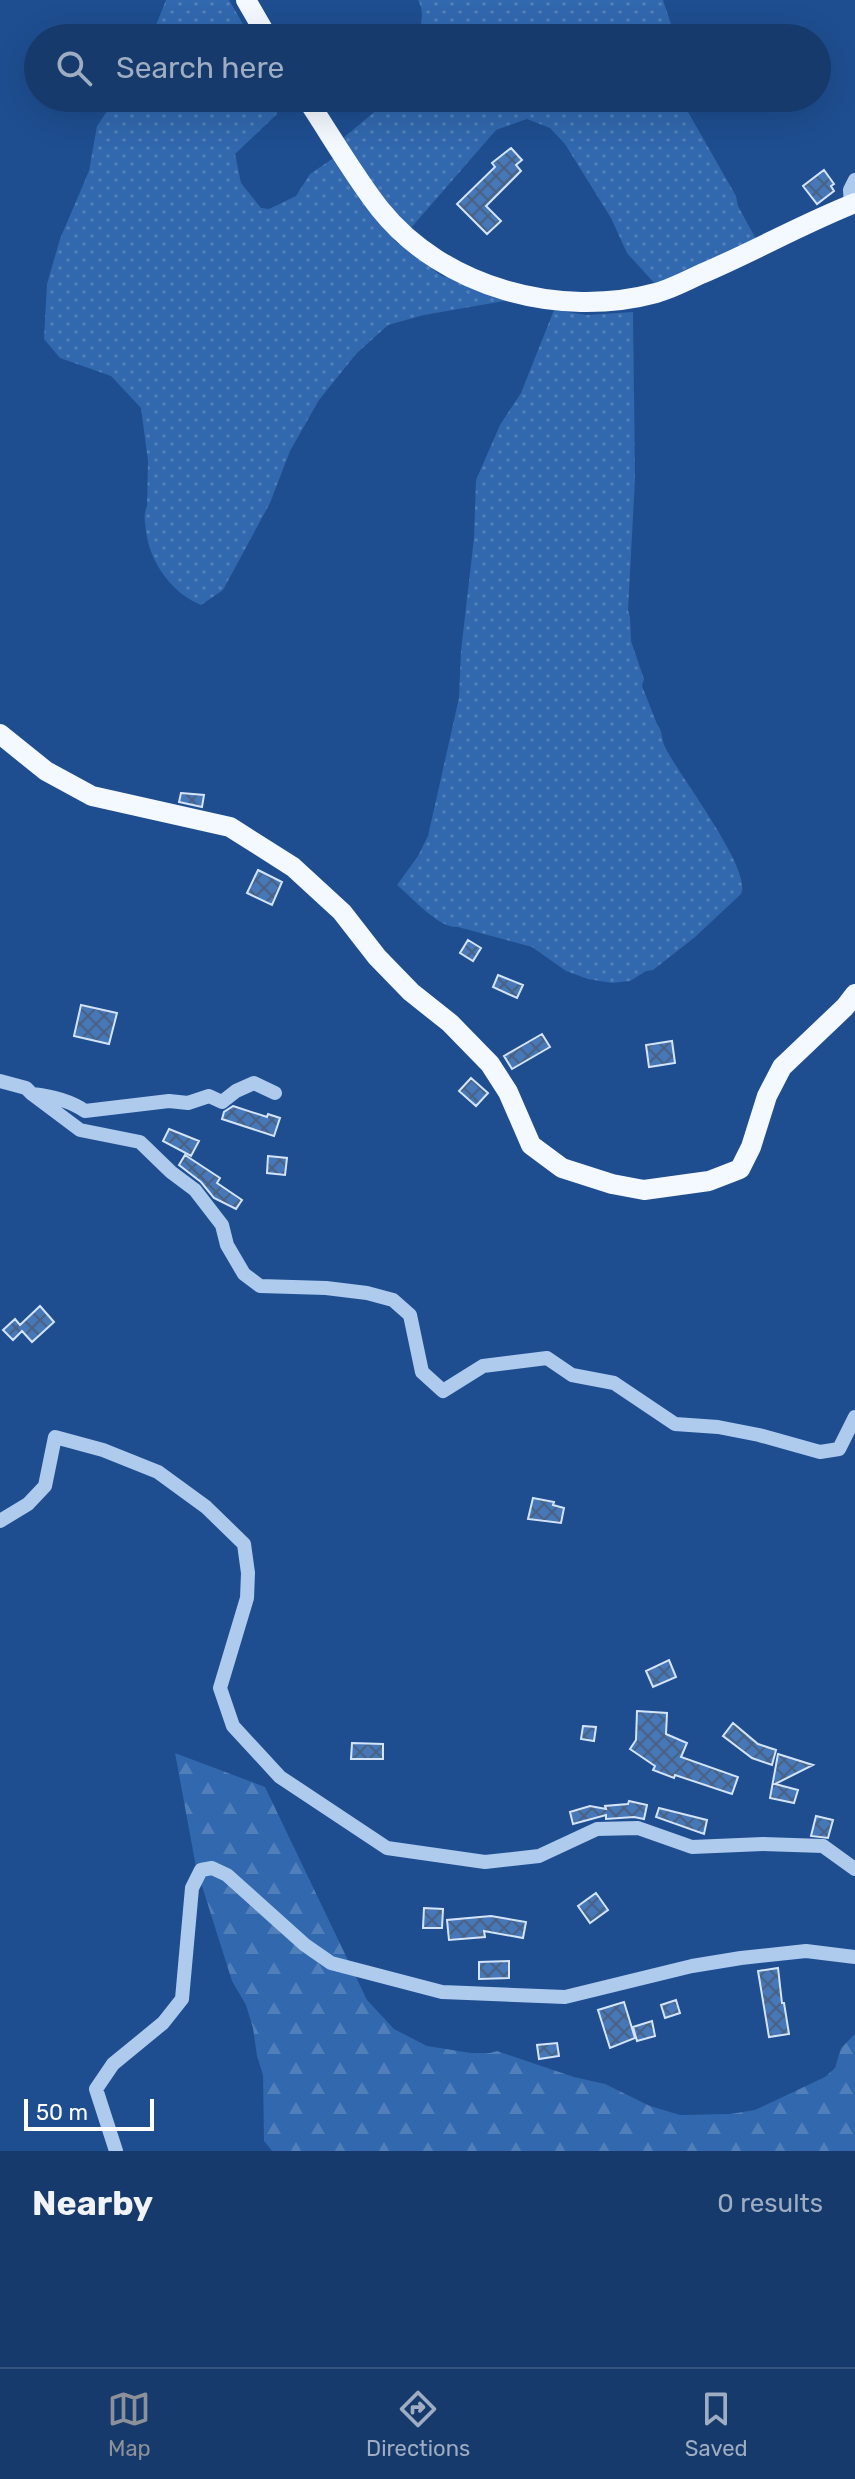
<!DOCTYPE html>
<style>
:root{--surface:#163a6c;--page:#234574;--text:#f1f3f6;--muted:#9eadc2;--line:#35547f;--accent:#8c9099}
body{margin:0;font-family:Rubik,sans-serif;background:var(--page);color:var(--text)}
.scale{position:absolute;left:24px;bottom:20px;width:130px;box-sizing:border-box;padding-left:8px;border:4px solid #fff;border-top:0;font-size:22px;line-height:28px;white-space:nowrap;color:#fff;-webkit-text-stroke:6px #1e4e90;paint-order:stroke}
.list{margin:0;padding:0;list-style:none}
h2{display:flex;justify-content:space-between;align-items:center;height:104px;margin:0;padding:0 32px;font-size:34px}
h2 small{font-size:26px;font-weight:400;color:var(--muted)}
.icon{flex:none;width:44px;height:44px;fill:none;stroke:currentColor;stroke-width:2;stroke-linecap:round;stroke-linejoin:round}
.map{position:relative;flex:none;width:855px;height:2151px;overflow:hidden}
.search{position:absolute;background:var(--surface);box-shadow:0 8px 32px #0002;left:24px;right:24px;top:24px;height:88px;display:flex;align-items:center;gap:20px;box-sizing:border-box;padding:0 28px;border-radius:44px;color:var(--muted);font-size:30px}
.sheet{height:216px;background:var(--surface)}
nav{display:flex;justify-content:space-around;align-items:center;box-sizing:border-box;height:112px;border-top:2px solid var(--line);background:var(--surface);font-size:22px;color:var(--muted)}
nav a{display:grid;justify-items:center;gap:4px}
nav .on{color:var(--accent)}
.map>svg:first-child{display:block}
.grass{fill:url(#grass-dots)}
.forest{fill:url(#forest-firs)}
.building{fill:url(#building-cross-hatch);stroke:#d3e4fa;stroke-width:2}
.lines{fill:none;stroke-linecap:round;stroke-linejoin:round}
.minor{stroke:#aecaed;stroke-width:14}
.major{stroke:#f4f8ff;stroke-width:20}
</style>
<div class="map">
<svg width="855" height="2151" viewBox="0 0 855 2151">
<defs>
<pattern id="grass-dots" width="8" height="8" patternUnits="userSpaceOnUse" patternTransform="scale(2)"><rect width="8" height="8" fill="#3168ae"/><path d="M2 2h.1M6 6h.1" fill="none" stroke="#507fba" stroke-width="1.8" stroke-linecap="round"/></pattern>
<pattern id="forest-firs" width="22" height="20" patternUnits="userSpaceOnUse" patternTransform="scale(2)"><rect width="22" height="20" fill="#3168ae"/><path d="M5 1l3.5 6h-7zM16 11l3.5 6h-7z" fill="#507fba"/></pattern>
<pattern id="building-cross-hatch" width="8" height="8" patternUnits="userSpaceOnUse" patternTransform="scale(2)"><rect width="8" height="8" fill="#4677b8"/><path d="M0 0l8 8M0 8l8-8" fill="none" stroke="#496282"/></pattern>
</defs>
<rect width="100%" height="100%" fill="#1e4e90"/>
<path class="grass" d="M166,0h63l22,38h-100z
M418,0h245l8,24v14h-253c3,-13 7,-26 0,-38z
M116,98h160l2,5 -1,11 -42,40 6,29 20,25 8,1 27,-13 14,-22 28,-19 57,86 47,35 31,9 37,15 -86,15 -36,10 -32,29 -37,46 -29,51 -20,52 -47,87 -22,15c-29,-12 -51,-42 -55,-74 -1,-9 -3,-16 1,-25l1,-45 -7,-53 -30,-32 -51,-18 -16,-19 3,-55 13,-45 29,-68 8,-45z
M391,98h289l56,98 2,10 19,35 -100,45 -30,-33 -16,-35 -46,-74 -15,-16 -23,-9 -31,11 -86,99 -26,-31 -42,-59z
M554,310l33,5 46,-3 2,167 -7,131 2,7 1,24 13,38 -2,7 15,38c6,7 4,15 8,23 13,27 88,123 76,147l-47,44 -41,32 -7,1 -16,10 -18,2 -24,-4 -22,-8 -34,-24 -74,-20c-19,2 -46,-30 -61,-42l21,-29 10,-20 31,-138 2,-47 13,-113 2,-58 24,-55 21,-32z"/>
<path class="forest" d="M175,1753l90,34 102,213 27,29 33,17 44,7h19l7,-2 77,26 31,7 45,22 30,9 50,-1 25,-4 70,-33 10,-9 6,-20 14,-14v117h-583l-8,-10 -1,-66 -6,-19 -4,-28 -7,-23 -14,-24 -36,-114z"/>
<path class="building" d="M511,148l11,12 -6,5 5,6 -35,35 15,15 -14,13 -30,-30 38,-37 -3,-4z
M824,170l10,14 -3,2 3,5 -17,13 -14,-18z
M181,793l23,2 -2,12 -23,-5z
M258,870l24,12 -10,23 -25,-12z
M468,940l13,8 -8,13 -13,-8z
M498,975l25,10 -6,13 -24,-11z
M81,1005l36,8 -8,31 -35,-8z
M542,1034l8,13 -38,22 -8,-13z
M672,1041l3,22 -26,4 -3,-22z
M471,1078l17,15 -12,13 -17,-15z
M233,1106l34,11 1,-3 12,4 -6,18 -52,-17 2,-7z
M169,1129l30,12 -8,15 -28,-15z
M185,1155l35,23 -3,5 25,17 -6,9 -22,-11 -13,-16 -22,-17z
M268,1156l19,2 -2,17 -18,-2z
M40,1306l14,16 -22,20 -10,-11 -9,9 -10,-10 12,-11 5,6z
M533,1498l21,4 -1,3 11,3 -3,15 -33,-4z
M669,1660l7,17 -23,10 -7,-16z
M637,1711l30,2 -1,21 21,9 -6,14 57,20 -6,17 -57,-19 -1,3 -21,-8 2,-4 -25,-17 6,-9z
M733,1723l25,21 18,6 -4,15 -20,-7 -29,-22z
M583,1726l13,1 -2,14 -13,-2z
M352,1743l31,1v15h-32z
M778,1754l35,11 -38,19 23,6 -4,13 -24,-5z
M629,1801l18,4 -3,14 -10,-2 -28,2v-4l-33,9 -3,-12 20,-6 16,3 -1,-3 23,-2z
M659,1808l48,12 -3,14 -48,-17z
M816,1816l17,4 -5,18 -17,-2z
M596,1893l12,17 -18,13 -12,-17z
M424,1908l19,1 -1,19h-19z
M491,1916l35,6 -3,16 -39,-7 1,6 -36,3 -2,-20z
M509,1961v17l-30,1v-17z
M778,1968l4,35h2l5,31 -20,3 -11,-66z
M676,2000l4,13 -15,5 -4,-13z
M624,2002l11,36 -25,10 -12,-38z
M652,2021l3,15 -18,5 -4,-14z
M557,2043l2,13 -20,3 -2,-14z"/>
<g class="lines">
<path class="minor" d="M851,204l-1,-14 5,-10
M0,1081l26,7 6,6c20,2 37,6 53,17l84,-10 19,2 21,-7 13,6 14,-11 18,-8 21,10
M32,1094l48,36 60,12 31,30 24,18 27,35 5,20 17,29 16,12 66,2 41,5 26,7 17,15 12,57 21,19 40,-25 64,-8 25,17 42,8 61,41 43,3 41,8 61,17 19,-3 16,-32
M0,1521l28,-17 17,-18 10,-49 48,13 55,22 48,35 38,37 4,29 -1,25 -27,90 13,38 47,51 107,71 98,14 54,-6 58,-27 41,-1 54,19 71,-3 60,2 32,23
M116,2151l-20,-62 17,-25 50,-41 19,-24 10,-111 9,-18 11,-2 15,7 78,70 26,18 111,29 123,5 127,-31 49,-8 65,-7 49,6"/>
<path class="major" d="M246,0l22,38
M306,98c24,36 48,78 74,111 63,79 180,110 276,84 15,-4 30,-12 45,-19 52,-22 101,-50 154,-71
M0,734l46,37 46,25 138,31 63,40 49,45 35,45 34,35 39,31 40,41 18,28 23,53 31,23 50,16 32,6 65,-9 31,-12 11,-22 16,-51 15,-29 63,-60 10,-13"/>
</g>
</svg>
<div class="scale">50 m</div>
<div class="search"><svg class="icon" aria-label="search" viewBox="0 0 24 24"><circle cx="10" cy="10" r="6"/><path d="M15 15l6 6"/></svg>Search here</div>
</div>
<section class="sheet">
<h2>Nearby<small>0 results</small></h2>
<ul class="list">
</ul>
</section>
<nav>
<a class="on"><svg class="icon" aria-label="map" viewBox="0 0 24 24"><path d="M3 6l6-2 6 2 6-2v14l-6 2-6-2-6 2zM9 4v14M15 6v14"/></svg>Map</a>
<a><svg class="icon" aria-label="directions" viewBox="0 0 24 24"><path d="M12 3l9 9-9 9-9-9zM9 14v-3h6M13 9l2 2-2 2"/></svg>Directions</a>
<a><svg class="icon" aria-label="saved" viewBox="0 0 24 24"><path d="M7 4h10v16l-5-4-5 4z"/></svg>Saved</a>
</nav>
